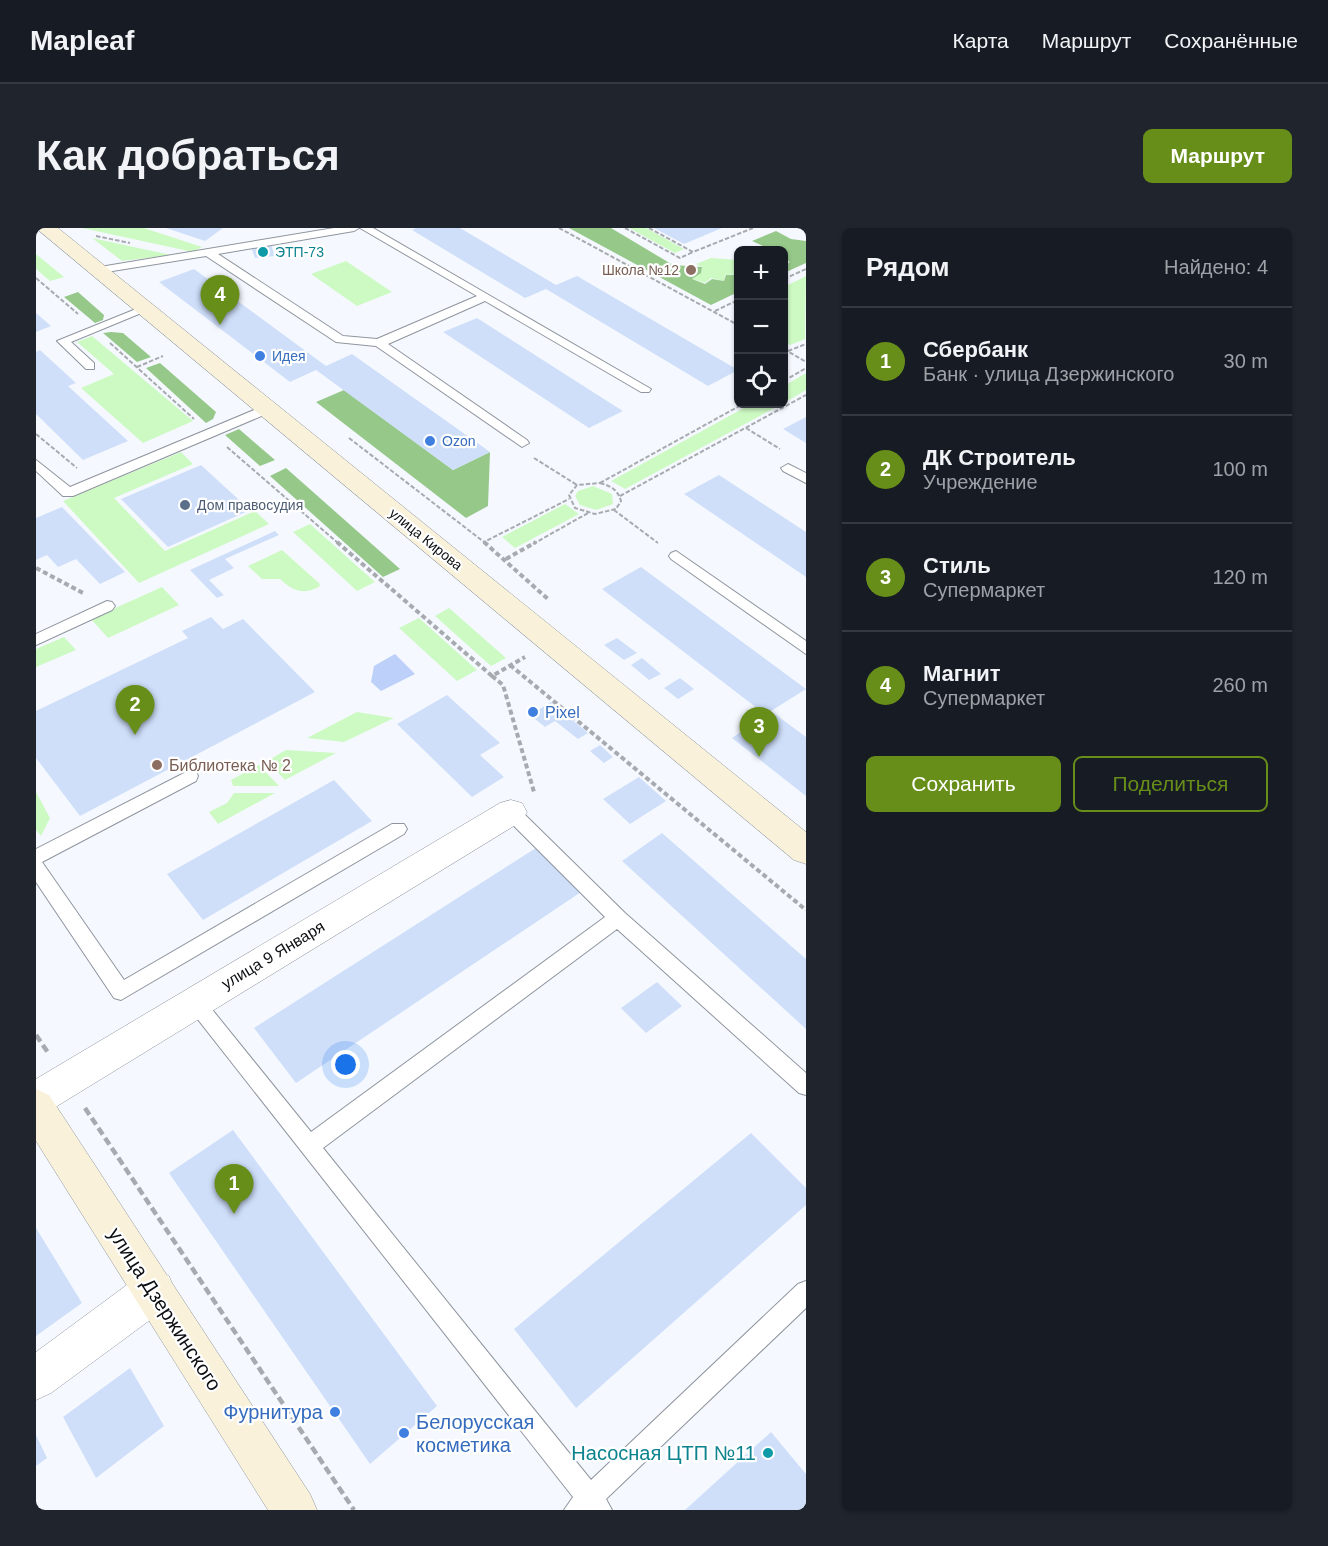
<!DOCTYPE html>
<html lang="ru">
<meta charset="utf-8">
<style>
:root{--surface:#171b24;--page:#20242c;--text:#f1f3f6;--muted:#9ea1a6;--line:#363941;--accent:#688e1a}
body{margin:0;font-family:Helvetica,sans-serif;background:var(--page);color:var(--text)}
.controls{position:absolute;right:18px;top:18px;display:grid;overflow:hidden;border-radius:9px;box-shadow:0 2px 4px #0004}
.controls button{width:54px;height:54px;display:grid;place-items:center;padding:0;border:0;border-bottom:2px solid var(--line);background:var(--surface);color:var(--text);font:30px sans-serif}
.you{position:absolute;left:310px;top:837px;width:21px;height:21px;margin:-15px;border:4px solid #fff;border-radius:50%;background:#1a73e8;box-shadow:0 0 0 9px #1a73e833}
.badge{display:grid;place-items:center;width:39px;height:39px;border-radius:50%;background:var(--accent);color:#fff;font-size:20px;font-weight:700}
.pin{position:absolute;translate:-50% -50px;filter:drop-shadow(0 2px 3px #0008)}
.pin::after{content:'';position:absolute;top:32px;width:21px;height:18px;background:inherit;clip-path:polygon(0 0,100% 0,50% 100%)}
.list{margin:0;padding:0;list-style:none}
h2{display:flex;justify-content:space-between;align-items:center;height:78px;margin:0;padding:0 24px;font-size:26px}
h2 small{font-size:20px;font-weight:400;color:var(--muted)}
.list li{display:grid;grid-template-columns:39px 1fr auto;gap:18px;align-items:center;box-sizing:border-box;height:108px;padding:0 24px;border-top:2px solid var(--line)}
.list b{display:block;font-size:22px;white-space:nowrap}
.list p{margin:0;font-size:20px;white-space:nowrap;color:var(--muted)}
.list em{font-size:20px;font-style:normal;color:var(--muted)}
.actions{display:flex;gap:12px;padding:18px 24px}
.actions a{flex:1;padding:14px 0;border:2px solid var(--accent);border-radius:9px;text-align:center;font-size:21px;color:var(--accent)}
.actions .main{background:var(--accent);color:#fff}
.icon{flex:none;width:33px;height:33px;fill:none;stroke:currentColor;stroke-width:2;stroke-linecap:round;stroke-linejoin:round}
.map{position:relative;flex:none;width:770px;height:1282px;overflow:hidden;border-radius:9px}
header{display:flex;align-items:center;gap:36px;box-sizing:border-box;height:84px;padding:0 30px;background:var(--surface);border-bottom:2px solid var(--line)}
header strong{font-size:28px}
nav{display:flex;gap:33px;margin-inline-start:auto;font-size:21px}
.intro{display:flex;align-items:center;justify-content:space-between;box-sizing:border-box;height:144px;padding:0 36px}
h1{margin:0;font-size:42px}
.button{padding:15px 27px;border-radius:9px;background:var(--accent);color:#fff;font-size:21px;font-weight:700}
main{display:flex;gap:36px;padding:0 36px}
aside{flex:1;background:var(--surface);border-radius:9px;box-shadow:0 2px 4px #0004}
.map>svg:first-child{display:block}
.green{fill:#cdf9c3}
.forest{fill:#96c88a}
.water{fill:#bdd0f9}
.building{fill:#cfdffa}
.lines{fill:none;stroke-linecap:round;stroke-linejoin:round}
.lane-casing{stroke:#8f959e;stroke-width:2}
.street-casing{stroke:#8f959e;stroke-width:1}
.secondary-casing{stroke:#8f959e;stroke-width:1}
.path-far2{stroke:#a7aaaf;stroke-width:2;stroke-dasharray:4.5 2;stroke-linecap:butt}
.path-far1{stroke:#a7aaaf;stroke-width:4;stroke-dasharray:5 3;stroke-linecap:butt}
.path{stroke:#a7aaaf;stroke-width:4.5;stroke-dasharray:8 4;stroke-linecap:butt}
.lane{fill:#fff;fill-rule:evenodd}
.street{fill:#fff;fill-rule:evenodd}
.secondary{fill:#f9f1d9;fill-rule:evenodd}
.culture-dot{fill:#0f9aa8;stroke:#fff;stroke-width:2}
.education-dot{fill:#8d6e63;stroke:#fff;stroke-width:2}
.shop-dot{fill:#3f7fe0;stroke:#fff;stroke-width:2}
.service-dot{fill:#5c6f8a;stroke:#fff;stroke-width:2}
.labels{text-anchor:middle;dominant-baseline:central;stroke-width:4.5;stroke-linejoin:round;paint-order:stroke}
.far-culture-label{font-size:14px;fill:#0d838f;stroke:#fff;text-anchor:start}
.far-education-label{font-size:14px;fill:#785e54;stroke:#fff;text-anchor:end}
.far-shop-label{font-size:14px;fill:#366cbe;stroke:#fff;text-anchor:start}
.far-service-label{font-size:14px;fill:#4e5e75;stroke:#fff;text-anchor:start}
.far-street-label{font-size:14px;fill:#0d0f12;stroke:#fff}
.shop-label{font-size:16px;fill:#366cbe;stroke:#fff;text-anchor:start}
.education-label{font-size:16px;fill:#785e54;stroke:#fff;text-anchor:start}
.street-label{font-size:16px;fill:#0d0f12;stroke:#fff}
.near-street-label{font-size:20px;fill:#0d0f12;stroke:#fff}
.near-shop-label{font-size:20px;fill:#366cbe;stroke:#fff;text-anchor:end}
.near-culture-label{font-size:20px;fill:#0d838f;stroke:#fff;text-anchor:end}
</style>
<header>
<strong>Mapleaf</strong>
<nav><a>Карта</a><a>Маршрут</a><a>Сохранённые</a></nav>
</header>
<div class="intro"><h1>Как добраться</h1><a class="button">Маршрут</a></div>
<main>
<div class="map">
<svg width="770" height="1282" viewBox="0 0 770 1282">
<rect width="100%" height="100%" fill="#f5f9ff"/>
<path class="green" d="M46,0h62l58,19 -9,5z
M593,0h17l38,21 -9,4z
M56,10l79,17 -49,6z
M0,26l28,23 -14,4 -14,-12z
M675,30l27,2v14l-13,1 -1,6 -13,-3 -6,5 -13,-4 10,-9v-3l-6,-3z
M310,33l46,31 -35,14 -46,-32z
M770,48l-1,63 -15,6 -6,-4v-54z
M56,108l101,85 -50,22 -62,-55 33,-14 -37,-32z
M770,145v17l-22,13v-17z
M715,176h31l-157,85 -14,-8z
M145,224l12,12 -79,34 51,53 90,-40 14,13 -130,59 -76,-82z
M557,258l19,8 1,10 -17,6 -16,-5 -5,-9 3,-5z
M529,276l14,10 -64,34 -13,-11z
M274,296l65,58 -18,9 -64,-59z
M246,322l38,34 -1,3c-17,8 -26,4 -39,-8h-18l-14,-13z
M126,359l17,18 -71,33 -17,-19z
M413,380l57,50 -15,8 -56,-50z
M383,390l58,52 -20,11 -58,-53z
M28,409l12,13 -40,17v-18z
M321,484l37,6 -50,24 -37,-4z
M250,522l50,3 -51,27 -18,-19z
M223,537l20,21h-46l-2,-6z
M0,564l14,26 -9,18 -5,-6z
M198,565h41l-57,31 -9,-12 18,-9z"/>
<path class="forest" d="M533,0h42l62,37 29,2 -1,6 -9,6 13,5 7,-5 12,2 2,-6h12v17l-27,13z
M740,3l15,8 15,2v22l-22,10v-8l6,-3 -6,-4v-8h-20l1,-3 -13,-6z
M42,64l26,23 -1,5 -8,3 -31,-26z
M75,104l12,1 28,24 -14,5 -34,-29z
M124,135l56,49 -3,7 -7,4 -60,-55z
M308,162l109,80 37,-18 -2,54 -22,12 -150,-116z
M203,201l36,31 -15,6 -35,-31z
M250,240l114,101 -17,8 -113,-101z"/>
<path class="water" d="M359,426l20,20 -34,17 -10,-9 3,-16z"/>
<path class="building" d="M130,0h57l-18,13z
M380,0h44l96,57 21,-9 161,94 -30,16 -162,-97 -21,9 -113,-68z
M618,0h68l-38,16z
M235,17l4,11 -20,2 -4,-11z
M158,41l132,97 26,-12 138,98 -37,18 -137,-100 -26,12 -131,-100z
M0,85l15,13 -15,6z
M441,90l130,83 16,10 -34,17 -146,-96z
M4,122l36,33 -8,3 60,55 -45,19 -47,-46v-62z
M770,189v26l-23,-14z
M165,237l49,45 -82,37 -47,-48z
M683,247l87,57v45l-122,-83z
M26,279l63,65 -25,12 -24,-25 -18,8 -11,-12 -11,5v-42z
M239,303l4,4 -54,24 9,9 -25,12 15,15 -7,3 -27,-28z
M605,339l165,122 -35,22 35,26v59l-74,-58 34,-23 -164,-126z
M175,389l12,12 20,-10 72,73 -235,124 -44,-58v-47l152,-73 -6,-7z
M581,410l20,15 -13,7 -20,-15z
M606,430l19,16 -12,6 -18,-15z
M644,450l14,11 -16,10 -14,-11z
M411,467l53,48 -20,12 24,22 -32,20 -75,-73z
M515,474l37,31 -10,6 -23,-18 -10,6 -15,-12z
M564,517l13,12 -9,6 -14,-12z
M603,549l27,24 -36,23 -27,-25z
M298,552l38,41 -169,99 -36,-46z
M626,605l144,126v70l-184,-168z
M500,620l45,44 -285,191 -42,-55z
M621,754l25,24 -36,27 -25,-25z
M197,902l204,276 -67,58 -201,-291z
M715,905l55,55v17l-230,203 -62,-79z
M0,1000l46,75 -46,33z
M94,1140l34,58 -68,52 -33,-61z
M735,1204l35,42v36h-121z
M0,1207l11,23 -11,8z"/>
<g class="lines">
<g class="lane-casing">
<path id="lane" d="M298,0h25l-5,3 -136,23 125,82 34,3 100,-43 -117,-68h13l278,161 -2,3h-8l-156,-91 -97,43 139,96 2,3 -7,4 -146,-101 -40,-4 -130,-86 -106,17 -6,-3 6,-3z
M105,79l10,2 -80,33 23,21v6h-8l-29,-28z
M230,177l6,4 -1,3 -198,84h-10l-27,-25v-11l34,27z
M752,236l18,9v10l-23,-12 -2,-3z
M640,323l130,90v13l-135,-95 -2,-3 2,-3z
M71,373l5,1 3,4 -3,4 -76,35v-11z
M154,542l6,1 2,5 -2,5 -154,81 82,118 268,-156h12l3,5 -3,5 -283,166 -7,-2 -78,-116v-33z
M475,577l6,2 108,106 181,160v22l-7,-2 -182,-164 -294,219 268,332 207,-196 8,-3v27l-200,191 6,11h-48l9,-13 -388,-494 3,-6 7,-3 7,3 109,135 294,-215 -100,-100 -3,-5 3,-5z"/>
</g>
<g class="street-casing">
<path id="street" d="M475,572l11,3 5,9 -5,9 -473,290 -13,5v-37l464,-276z
M118,1042l15,6 6,15 -6,15 -118,87 -15,7v-48l103,-76z"/>
</g>
<g class="secondary-casing">
<path id="secondary" d="M0,0h22l748,604v32l-12,-4z
M0,861l13,6 261,399 7,16h-49l-232,-369z"/>
</g>
<path class="path-far2" d="M523,0l179,97
M589,0l55,30 13,-6
M613,0l44,24 60,-24
M60,8l34,7
M0,50l42,36
M748,51l22,-10
M679,83l23,-11
M74,115l84,76
M748,121l22,13
M752,123l18,-7
M101,139l26,-11
M748,153l22,-13
M710,200l34,21
M0,206l41,34
M313,210l135,104
M191,219l112,97
M498,230l43,27
M564,255c11,3 18,7 21,18l-5,8 -21,5 -20,-6 -6,-13 8,-10z
M564,255l143,-79
M584,268l186,-101
M578,282l44,33
M450,316l-2,-2 85,-43
M497,316l55,-31"/>
<path class="path-far1" d="M301,314l155,134 33,-19
M448,314l65,58
M470,331l30,-17
M0,340l47,25
M474,437l296,245
M456,448l11,9 31,107"/>
<path class="path" d="M0,807l13,19
M49,880l269,402"/>
<use href="#lane" class="lane"/>
<use href="#street" class="street"/>
<use href="#secondary" class="secondary"/>
</g>
<g class="culture-dot">
<circle cx="227" cy="24" r="6"/>
<circle cx="732" cy="1225" r="6"/>
</g>
<g class="education-dot">
<circle cx="655" cy="42" r="6"/>
<circle cx="121" cy="537" r="6"/>
</g>
<g class="shop-dot">
<circle cx="224" cy="128" r="6"/>
<circle cx="394" cy="213" r="6"/>
<circle cx="497" cy="484" r="6"/>
<circle cx="299" cy="1184" r="6"/>
<circle cx="368" cy="1205" r="6"/>
</g>
<circle class="service-dot" cx="149" cy="277" r="6"/>
<g class="labels">
<g class="far-culture-label">
<text x="239" y="24">ЭТП-73</text>
</g>
<g class="far-education-label">
<text x="643" y="42">Школа №12</text>
</g>
<g class="far-shop-label">
<text x="236" y="128">Идея</text>
<text x="406" y="213">Ozon</text>
</g>
<g class="far-service-label">
<text x="161" y="277">Дом правосудия</text>
</g>
<g class="far-street-label">
<text transform="translate(390 311) rotate(39)">улица Кирова</text>
</g>
<g class="shop-label">
<text x="509" y="484">Pixel</text>
</g>
<g class="education-label">
<text x="133" y="537">Библиотека № 2</text>
</g>
<g class="street-label">
<text transform="translate(237 727) rotate(-31)">улица 9 Января</text>
</g>
<g class="near-street-label">
<text transform="translate(129 1081) rotate(57)">улица Дзержинского</text>
</g>
<g class="near-shop-label">
<text x="287" y="1184">Фурнитура</text>
<text x="380" y="1194" text-anchor="start">Белорусская<tspan x="380" dy="23">косметика</tspan></text>
</g>
<g class="near-culture-label">
<text x="720" y="1225">Насосная ЦТП №11</text>
</g>
</g>
</svg>
<div class="controls">
<button>+</button>
<button>−</button>
<button><svg class="icon" aria-label="locate" viewBox="0 0 24 24"><circle cx="12" cy="12" r="6"/><path d="M12 2v4M12 18v4M2 12h4M18 12h4"/></svg></button>
</div>
<div class="you"></div>
<div class="pin badge" style="left:198px;top:986px">1</div>
<div class="pin badge" style="left:99px;top:507px">2</div>
<div class="pin badge" style="left:723px;top:529px">3</div>
<div class="pin badge" style="left:184px;top:97px">4</div>
</div>
<aside>
<h2>Рядом<small>Найдено: 4</small></h2>
<ul class="list">
<li><span class="badge">1</span><div><b>Сбербанк</b><p>Банк · улица Дзержинского</p></div><em>30 m</em></li>
<li><span class="badge">2</span><div><b>ДК Строитель</b><p>Учреждение</p></div><em>100 m</em></li>
<li><span class="badge">3</span><div><b>Стиль</b><p>Супермаркет</p></div><em>120 m</em></li>
<li><span class="badge">4</span><div><b>Магнит</b><p>Супермаркет</p></div><em>260 m</em></li>
</ul>
<div class="actions"><a class="main">Сохранить</a><a>Поделиться</a></div>
</aside>
</main>
